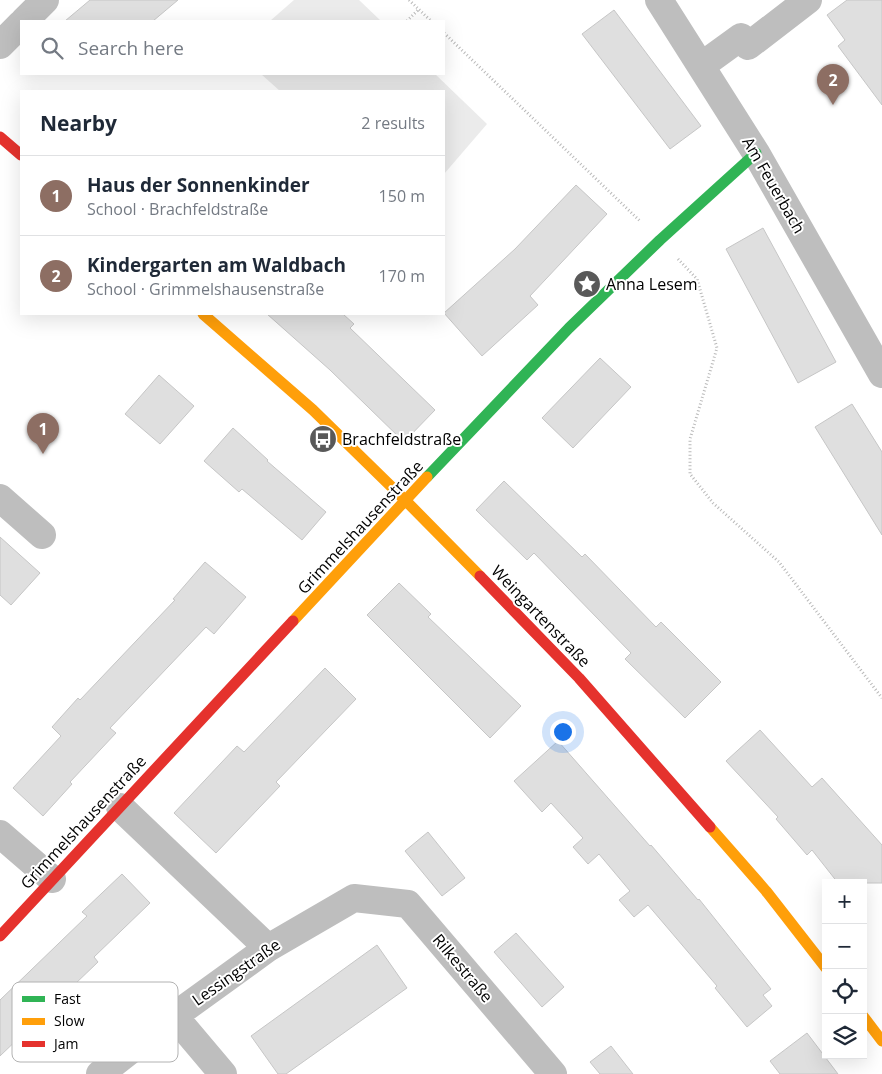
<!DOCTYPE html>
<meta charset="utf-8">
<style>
:root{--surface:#fff;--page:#f6f6f7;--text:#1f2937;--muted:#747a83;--line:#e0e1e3;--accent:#1a73e8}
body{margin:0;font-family:"Open Sans",sans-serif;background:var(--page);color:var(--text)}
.controls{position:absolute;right:15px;bottom:15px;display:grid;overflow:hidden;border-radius:0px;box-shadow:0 5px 20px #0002}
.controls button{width:45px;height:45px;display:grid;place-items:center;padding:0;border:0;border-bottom:1px solid var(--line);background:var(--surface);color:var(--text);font:25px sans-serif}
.you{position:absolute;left:562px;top:731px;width:18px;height:18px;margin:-12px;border:4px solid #fff;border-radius:50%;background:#1a73e8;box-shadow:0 0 0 8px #1a73e833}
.badge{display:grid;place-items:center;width:32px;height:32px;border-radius:50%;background:var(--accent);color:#fff;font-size:16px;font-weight:700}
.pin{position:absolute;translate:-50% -41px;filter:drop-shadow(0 1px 2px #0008)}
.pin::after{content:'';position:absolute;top:26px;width:18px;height:15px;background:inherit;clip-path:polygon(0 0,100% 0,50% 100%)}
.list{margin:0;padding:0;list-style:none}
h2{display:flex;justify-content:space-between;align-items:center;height:65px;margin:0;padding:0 20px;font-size:21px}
h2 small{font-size:16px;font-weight:400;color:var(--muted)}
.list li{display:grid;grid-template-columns:32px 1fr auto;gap:15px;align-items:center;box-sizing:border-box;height:80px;padding:0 20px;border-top:1px solid var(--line)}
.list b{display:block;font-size:19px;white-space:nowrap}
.list p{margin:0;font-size:16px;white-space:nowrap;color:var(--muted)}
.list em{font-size:16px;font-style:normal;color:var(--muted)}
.icon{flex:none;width:28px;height:28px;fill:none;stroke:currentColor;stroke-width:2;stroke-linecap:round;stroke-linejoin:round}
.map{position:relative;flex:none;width:882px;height:1074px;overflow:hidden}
.search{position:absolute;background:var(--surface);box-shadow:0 5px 20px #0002;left:20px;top:20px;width:425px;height:55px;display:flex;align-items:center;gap:12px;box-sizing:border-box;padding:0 18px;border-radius:0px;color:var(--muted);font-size:19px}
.panel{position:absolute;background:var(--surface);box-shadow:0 5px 20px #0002;left:20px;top:90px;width:425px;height:225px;border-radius:0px}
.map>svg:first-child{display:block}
.green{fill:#ebebeb}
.building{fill:#dfdfdf;stroke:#c6c6c6}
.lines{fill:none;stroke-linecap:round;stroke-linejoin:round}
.path{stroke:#b9b9b9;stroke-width:3;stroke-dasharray:1 2.5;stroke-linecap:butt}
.street{stroke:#bebebe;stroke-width:28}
.fast{stroke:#30b455;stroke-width:11}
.slow{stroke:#ff9f0a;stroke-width:11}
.jam{stroke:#e5322d;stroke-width:11}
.labels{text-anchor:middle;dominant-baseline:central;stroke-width:4;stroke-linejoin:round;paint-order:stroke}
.street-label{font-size:16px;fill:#000;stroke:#fff}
.poi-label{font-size:16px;fill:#000;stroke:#fff;text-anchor:start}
.key{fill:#fff;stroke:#b2b2b2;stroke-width:1}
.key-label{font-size:14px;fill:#000}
</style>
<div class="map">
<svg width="882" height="1074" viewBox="0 0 882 1074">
<rect width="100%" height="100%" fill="#fff"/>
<path class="green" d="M294,0h65l22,21h-111z
M261,74h174l52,50 -43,50v-83h-164z"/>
<path class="building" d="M90,0h88l-25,21h-88z
M847,0h35v105l-44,-59 7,-6 -18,-25z
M614,10l87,116 -31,23 -88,-115z
M576,185l31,29 -77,82 8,9 -56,51 -38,-43 71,-64z
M763,228l73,134 -38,21 -72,-134z
M267,314h76l11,10 -4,4 85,82 -31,32 -74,-72z
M600,358l31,29 -58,61 -31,-30z
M159,375l35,31 -34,38 -35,-30z
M852,404l30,48v83l-67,-108z
M233,428l35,32 -1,1 59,51 -24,28 -60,-51 -3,3 -35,-31z
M504,481l78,76 3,-3 71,73 5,-5 60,60 -36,36 -60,-59 6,-6 -97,-100 -7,7 -51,-50z
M0,537l40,36 -29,32 -11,-10z
M205,562l41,35 -32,37 -8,-7 -96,101 6,5 -46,49 2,2 -29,32 -30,-28 48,-52 -9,-9 26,-29 2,2 95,-100 -2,-1z
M399,583l32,31 -3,3 93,89 -31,32 -123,-123z
M325,668l31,31 -80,83 4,4 -64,67 -42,-40 63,-67 7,6z
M760,730l52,57 10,-9 60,67v38h-44l-26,-33 -5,5 -31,-36 2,-2 -52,-56z
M558,741l92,105 1,-1 47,55 1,-1 72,90 -8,6 9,11 -25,21 -32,-39 2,-2 -69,-81 -14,12 -15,-17 11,-9 -31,-37 -11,10 -15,-17 10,-9 -32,-35 -9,9 -28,-31z
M428,832l37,46 -23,18 -37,-45z
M122,874l28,29 -56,54 4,5 -98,94v-56l87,-84 -5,-4z
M516,933l48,54 -22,20 -48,-55z
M377,945l30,43 -121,86h-8l-27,-38z
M807,1033l31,41h-58l-10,-13z
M611,1046l22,28h-33l-10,-12z"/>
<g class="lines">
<path class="path" d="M409,0l22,21
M407,21l12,-12
M444,33l196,188
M678,259l19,20 20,69 -27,91v35l23,29 66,59 103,136"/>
<path class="street" d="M659,0l97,153 126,221
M24,21l21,-21
M0,45l21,-21
M701,66l40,-29 7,9 60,-46
M0,498l42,37
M120,807l148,141
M0,834l52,45
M174,1016l49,58
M100,1074l74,-58 94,-68 86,-50 54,6 145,170"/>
<path class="fast" d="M427,477l142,-149 91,-88 96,-87"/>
<path class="slow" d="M203,314l110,96 93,91 74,75
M293,621l134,-144
M710,827l56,64 60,77
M863,1016l19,25"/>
<path class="jam" d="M0,137l21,18
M480,576l99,102 131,149
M0,936l293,-315"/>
</g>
<defs>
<g id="sight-disc" transform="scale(1.4375)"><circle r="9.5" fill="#595959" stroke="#fff"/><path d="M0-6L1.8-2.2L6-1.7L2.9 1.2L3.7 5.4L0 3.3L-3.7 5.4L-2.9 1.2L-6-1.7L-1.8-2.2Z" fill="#fff"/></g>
<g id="bus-disc" transform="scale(1.4375)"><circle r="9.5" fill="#595959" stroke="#fff"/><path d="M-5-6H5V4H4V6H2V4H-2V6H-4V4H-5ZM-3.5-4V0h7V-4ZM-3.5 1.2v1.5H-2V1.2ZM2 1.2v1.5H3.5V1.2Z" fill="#fff"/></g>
</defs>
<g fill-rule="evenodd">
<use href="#sight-disc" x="587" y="284"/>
<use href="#bus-disc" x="323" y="439"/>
</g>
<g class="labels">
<g class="street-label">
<text transform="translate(774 185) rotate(60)">Am Feuerbach</text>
<text transform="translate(360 527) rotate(-47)">Grimmelshausenstraße</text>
<text transform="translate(541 616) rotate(46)">Weingartenstraße</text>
<text transform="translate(83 822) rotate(-47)">Grimmelshausenstraße</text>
<text transform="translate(463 968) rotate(50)">Rilkestraße</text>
<text transform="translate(236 972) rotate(-35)">Lessingstraße</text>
</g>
<g class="poi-label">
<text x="606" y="284">Anna Lesem</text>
<text x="342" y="439">Brachfeldstraße</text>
</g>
</g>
<rect x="12" y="982" width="166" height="80" rx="8" class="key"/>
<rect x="22" y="996" width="23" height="6" fill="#30b455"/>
<rect x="22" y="1018" width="23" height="7" fill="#ff9f0a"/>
<rect x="22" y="1041" width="23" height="6" fill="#e5322d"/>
<g class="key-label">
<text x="54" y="1004">Fast</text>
<text x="54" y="1026">Slow</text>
<text x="54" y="1049">Jam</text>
</g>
</svg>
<div class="controls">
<button>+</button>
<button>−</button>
<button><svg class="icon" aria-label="locate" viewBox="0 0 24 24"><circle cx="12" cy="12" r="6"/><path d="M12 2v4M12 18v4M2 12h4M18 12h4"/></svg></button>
<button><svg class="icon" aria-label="layers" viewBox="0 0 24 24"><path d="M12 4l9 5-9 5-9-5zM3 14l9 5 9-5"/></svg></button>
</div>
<div class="you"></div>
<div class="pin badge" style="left:43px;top:454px;background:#8d6e63">1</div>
<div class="pin badge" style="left:833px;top:105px;background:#8d6e63">2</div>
<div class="search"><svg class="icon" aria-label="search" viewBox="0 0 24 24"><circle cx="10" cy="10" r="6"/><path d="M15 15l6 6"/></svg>Search here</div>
<section class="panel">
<h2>Nearby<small>2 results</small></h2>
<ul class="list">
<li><span class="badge" style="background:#8d6e63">1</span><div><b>Haus der Sonnenkinder</b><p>School · Brachfeldstraße</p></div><em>150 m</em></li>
<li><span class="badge" style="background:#8d6e63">2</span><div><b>Kindergarten am Waldbach</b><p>School · Grimmelshausenstraße</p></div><em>170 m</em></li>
</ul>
</section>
</div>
